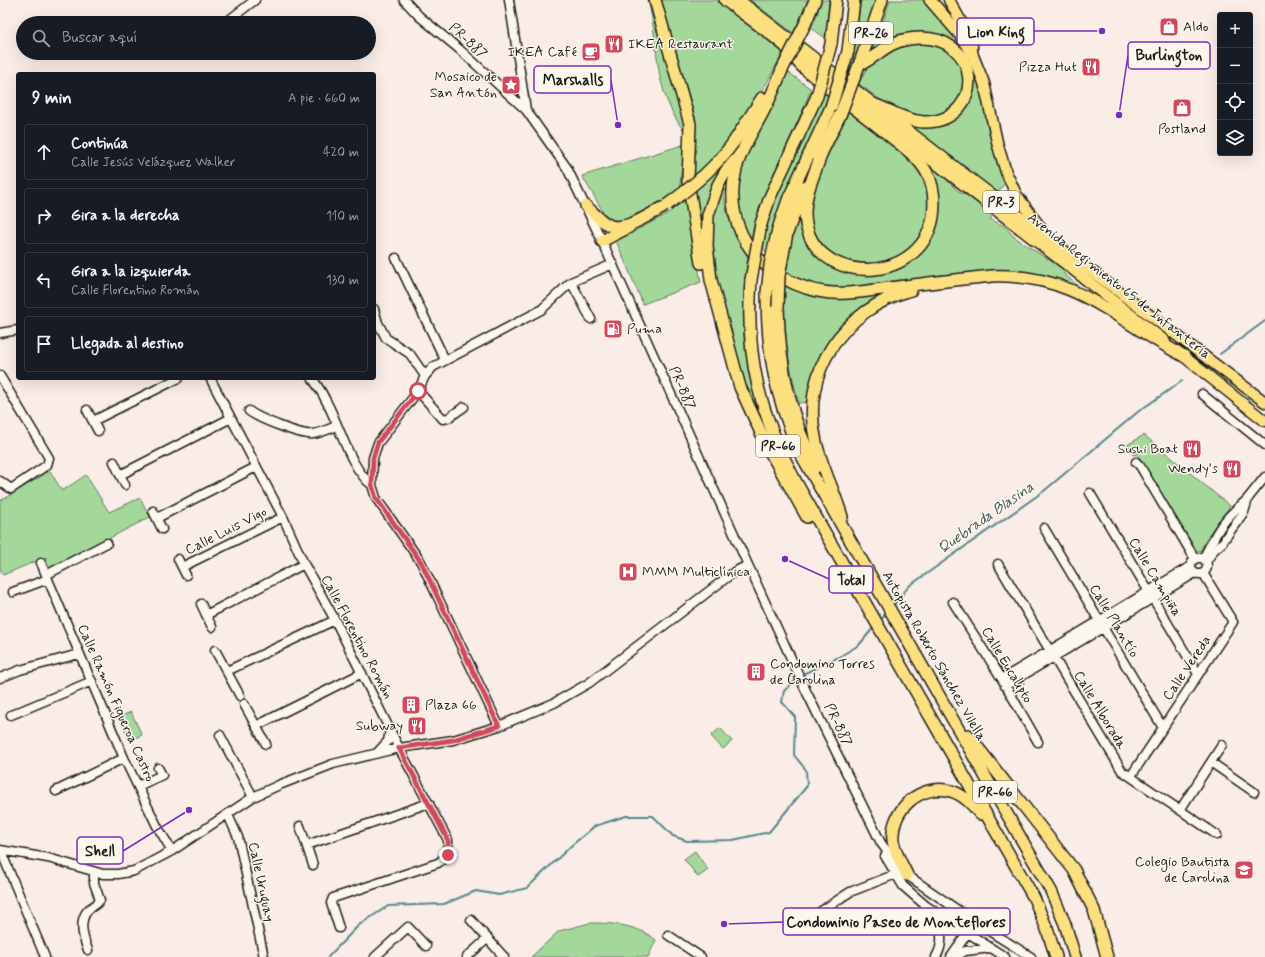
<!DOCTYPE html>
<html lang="es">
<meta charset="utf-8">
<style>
:root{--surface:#171b24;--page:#242831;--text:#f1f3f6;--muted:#9ea1a6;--line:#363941}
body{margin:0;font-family:Mynerve,sans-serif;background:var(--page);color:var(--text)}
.controls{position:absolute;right:12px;top:12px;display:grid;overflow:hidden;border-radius:4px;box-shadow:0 4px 16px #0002}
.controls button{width:36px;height:36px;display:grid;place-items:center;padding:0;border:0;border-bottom:1px solid var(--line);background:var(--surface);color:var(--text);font:20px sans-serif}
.stop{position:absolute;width:12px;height:12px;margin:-9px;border:3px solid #d1495b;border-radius:50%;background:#fff}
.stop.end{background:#d1495b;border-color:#fff;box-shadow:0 1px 4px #0008}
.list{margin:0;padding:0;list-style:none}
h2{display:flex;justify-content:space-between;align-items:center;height:52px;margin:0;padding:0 16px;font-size:17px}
h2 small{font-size:13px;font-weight:400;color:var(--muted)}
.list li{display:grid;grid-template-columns:26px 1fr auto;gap:12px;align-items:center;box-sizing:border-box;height:56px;margin:0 8px 8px;padding:0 8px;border:1px solid var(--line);border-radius:4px}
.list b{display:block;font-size:15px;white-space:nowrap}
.list p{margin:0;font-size:13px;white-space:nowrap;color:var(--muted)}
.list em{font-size:13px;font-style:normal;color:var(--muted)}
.icon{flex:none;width:22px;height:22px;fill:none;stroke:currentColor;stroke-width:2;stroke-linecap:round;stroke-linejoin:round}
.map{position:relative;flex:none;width:1265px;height:957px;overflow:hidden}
.search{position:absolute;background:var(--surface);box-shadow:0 4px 16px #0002;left:16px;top:16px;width:360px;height:44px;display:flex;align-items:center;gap:10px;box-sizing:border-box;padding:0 14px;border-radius:22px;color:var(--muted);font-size:15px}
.panel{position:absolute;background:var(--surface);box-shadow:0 4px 16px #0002;left:16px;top:72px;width:360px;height:308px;border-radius:4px}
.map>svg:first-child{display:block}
.green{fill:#a4d89b;stroke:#607a5c}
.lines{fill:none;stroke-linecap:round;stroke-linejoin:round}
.stream{stroke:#57878e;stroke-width:2}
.minor-casing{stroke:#1c1c1c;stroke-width:11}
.major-casing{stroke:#1c1c1c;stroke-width:13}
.highway-casing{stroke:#1c1c1c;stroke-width:14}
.minor{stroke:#fbf7ec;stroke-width:8}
.major{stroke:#fce080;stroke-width:10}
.highway{stroke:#fce080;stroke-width:11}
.highway-bridge-casing{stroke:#1c1c1c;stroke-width:14;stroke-linecap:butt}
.highway-bridge{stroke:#fce080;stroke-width:11}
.route{stroke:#d1495b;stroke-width:5}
.labels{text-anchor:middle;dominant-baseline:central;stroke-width:3;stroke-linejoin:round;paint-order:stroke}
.shield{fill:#fbf7ec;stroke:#5f5e5a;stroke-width:1}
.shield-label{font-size:13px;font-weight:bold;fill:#1c1c1c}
.poi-label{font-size:14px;fill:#1c1c1c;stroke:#fbf7ec;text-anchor:end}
.street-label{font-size:14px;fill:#1c1c1c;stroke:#fbf7ec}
.water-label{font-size:15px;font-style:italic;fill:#3f5b5e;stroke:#fbf7ec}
.leader{fill:none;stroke:#7b2cbf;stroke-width:1.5}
.callout-dot{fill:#7b2cbf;stroke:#fbf7ec;stroke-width:1.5}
.callout{fill:#fbf7ec;stroke:#7b2cbf;stroke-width:1.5}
.callout-label{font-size:15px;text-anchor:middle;font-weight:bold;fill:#1c1c1c}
</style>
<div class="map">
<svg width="1265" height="957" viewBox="0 0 1265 957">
<rect width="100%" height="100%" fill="#faece7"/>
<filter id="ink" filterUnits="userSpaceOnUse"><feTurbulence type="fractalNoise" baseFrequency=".025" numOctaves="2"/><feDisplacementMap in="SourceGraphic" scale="8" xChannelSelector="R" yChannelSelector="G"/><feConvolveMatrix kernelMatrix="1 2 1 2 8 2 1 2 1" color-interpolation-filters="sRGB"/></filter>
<g filter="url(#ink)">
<path class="green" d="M648,0h4l32,113 3,22c-36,-46 -26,-83 -39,-135z
M661,0h55l67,52c-23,46 -50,92 -90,125l3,-49 -1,-11z
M750,0h58l-6,15 -9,18z
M820,0h9l-3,38 -15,-10 7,-16z
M861,0h17l-22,62 -3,-3z
M890,0h35c14,15 30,29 40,47 23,42 24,92 40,136l-8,11 -87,-68 3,-4c74,17 88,-92 4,-90 -18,0 -33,6 -46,19l13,-32z
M906,43h23l22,8 13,20 -2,23 -8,10 -14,10 -19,3 -11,-1 -23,-11 -28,-21c10,-26 24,-29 47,-41z
M788,72l23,17c-19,52 -48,97 -61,151 -34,-58 11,-116 38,-168z
M824,92l5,4 -61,157 -7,-6 14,-51 42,-86z
M849,110c22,18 66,45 77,70 2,5 2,13 3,18 9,81 -120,91 -120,6 0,-5 4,-12 6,-17 8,-27 24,-50 34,-77z
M686,144l-5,28 -1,15 -17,14 -42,22 -13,-3 -26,-44z
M727,160l-25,82 -7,-51z
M931,167l9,6 18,18 16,8 8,2 13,11 -5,7 16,8 7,9 22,15 30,19 -1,4 19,16 -28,-12 -37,-6 -170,16 -30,-3 -32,-11 5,-31 9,-31 18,40 56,21 57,-37 7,-16 -2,-39z
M725,183l-1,13 3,17 8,21 13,20 -4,35v48l4,33 11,46 -14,-31 -32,-112 -2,-50z
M685,200l16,82 -58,22 -26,-61 1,-3 49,-26z
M785,284c8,4 14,8 22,10 26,8 52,3 78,0 -29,13 -53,37 -66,66 -5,13 -7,29 -11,42l-9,1c-11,-39 -17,-78 -14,-119z
M1144,435l86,71 -19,25 -11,20h-3l-60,-97 -4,1 -6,-10z
M50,471l12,20 24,-16 23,37 31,-14 10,19 -100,52 -3,-2 -1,-10 -43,18 -3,-7v-67z
M131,712l11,23 -13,5 -10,-23z
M720,728l12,13 -9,8 -12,-13z
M695,851l13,19 -10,7 -14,-18z
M590,923c24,0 47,2 66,17l-8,17h-117l28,-26z"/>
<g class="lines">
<path class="stream" d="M1220,354l45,-33
M893,606l16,-20 135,-95 95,-80 43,-30
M880,621l7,-9
M805,673l32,-15 22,-13 15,-18
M328,957l31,-32 29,-19 56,-2 32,-13 23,4 28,-7 45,-43 23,-19 31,-10h27l20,20 14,5 46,-1 36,-8 38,-46 -1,-16 -12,-15 1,-38 -13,-15 2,-11 12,-11"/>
<g class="minor-casing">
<path id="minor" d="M404,0l15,16 40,33 67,61 41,58 35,73 146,324 59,128 74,150 19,26 7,6 68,47 56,35
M509,0l17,110
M225,23l30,-23
M396,258l49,102
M571,282l20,37
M374,309l4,14 8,15 24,16 15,22
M0,333l18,-3
M0,376l49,82 -2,7 -36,24 -11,-8
M210,378l73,139 21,47 31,56 64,128 49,92v15l-10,8 -105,35 -2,5 8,25
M312,378c5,7 10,14 13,21 14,24 25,70 47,86
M418,391l25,28 5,-1 16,-11
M1202,394l63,51
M87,410l11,21
M249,411c9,7 52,25 64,23 8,-1 16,-5 23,-8
M93,421l86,-43
M114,462l11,23
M1136,462l4,4 55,93
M120,475l111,-57
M1090,493l108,181
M1245,502l20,-25
M153,511l9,18
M157,518l99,-51
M1044,528l119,200
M1226,537l18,-25 4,-13
M1191 566a8 8 0 1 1 16 0a8 8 0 1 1-16 0Z
M178,559l8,16
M1203,559c15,-30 19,-39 45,-60
M1206,562l8,-12 9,-8
M41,563l83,195 33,68 15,25
M998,564l124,207 95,64
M182,567l101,-50
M46,575l61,-32
M13,592l35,-13
M953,602l49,77 36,63
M201,604l11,23
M206,615l98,-51
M215,650l25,46
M227,671l108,-51
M0,678l20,-8 59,-16
M1002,679l189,-113
M1005,686l190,-113
M244,704l22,40
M11,715l81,-34
M256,726l106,-53
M499,726l-78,-164 -45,-64 -4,-13 1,-27 5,-15 40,-52 7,-15 8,-9 108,-57 30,-28 42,-18
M220,735l33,62
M377,753l11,-12 2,-11
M1212,763l42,29
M1131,776l102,-154 -30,-49
M138,786l24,-11 -4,-7
M56,791l68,-33
M1180,810l42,-65
M228,815l10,22 26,120
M300,826l13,39
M307,845l122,-42
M0,850l48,8 55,16h15l16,-3 38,-20 81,-54 26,-12 54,-21 66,-16 54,-8 46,-14 55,-23 35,-20 145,-111 14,-7
M3,851l2,10 40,96
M885,856l18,30 22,19 80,52
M931,911c9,15 15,29 5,46
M809,919l41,-27 46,-18
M471,920l33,37
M668,935l33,22
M88,950c-5,-12 -10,-29 0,-40 4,-4 9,-5 12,-10l-6,-17v-11
M375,957l33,-30 18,19
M467,957l21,-19
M951,957l24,-35
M956,957l9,-6 26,-3"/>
</g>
<g class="major-casing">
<path id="major" d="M739,0l311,240 215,162
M949,0l23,41v12l12,30 14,63 8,26 10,22 25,34
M796,55l369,286
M1177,351l88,70"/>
</g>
<g class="highway-casing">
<path id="highway" d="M655,0l35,124 -2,57 13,82
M725,0c20,15 42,30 60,46 7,7 12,17 20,23 28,24 58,45 86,68 13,10 28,21 36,36 7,13 8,29 6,44 -13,72 -127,69 -128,-4 0,-21 11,-42 17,-61
M930,0l33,38 9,15
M805,24l10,-24
M831,44l5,-44
M848,51l6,-51
M859,65c19,-8 27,-23 50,-26 76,-11 78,84 15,83 -17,-1 -33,-11 -48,-17
M859,65l23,-65
M782,70c-6,15 -12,29 -20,44 -10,19 -23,38 -27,60 -6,27 0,55 17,77 22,28 60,45 96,42 19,-1 38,-5 57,-7 29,-4 58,-7 87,-10 84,-3 123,44 192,80
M733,143l29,-45
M736,153l-18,32 -10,30 -1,31 4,34 29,107 28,61 39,69
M819,158l21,-43
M586,206c7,6 16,17 25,20 17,4 37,-11 51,-18
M761,224l9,-27 47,-101
M778,229l10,-29 43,-93
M787,233l17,-46
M602,241l27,-14
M751,280c-6,80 9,134 46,204l237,414 13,31 9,28
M767,293c0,61 8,102 32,158l252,440 14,33 10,33
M778,307c1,55 12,112 38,160
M842,517c-7,-25 -20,-49 -26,-75 -17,-70 28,-133 95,-152
M968,735l106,135 20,40 13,47
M907,875c-5,-11 -12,-22 -14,-34 -3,-31 27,-58 58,-50 13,4 21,13 29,23"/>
</g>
<use href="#minor" class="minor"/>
<use href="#major" class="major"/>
<use href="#highway" class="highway"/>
<g class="highway-bridge-casing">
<path id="highway-bridge" d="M782,70l23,-46
M817,96l14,-52
M831,107l17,-56
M840,115l19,-50
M667,205c25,-18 48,-37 66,-62
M751,280l10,-56
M767,293l3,-28 8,-36
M778,307l1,-31 8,-43"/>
</g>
<use href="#highway-bridge" class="highway-bridge"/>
</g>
</g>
<g class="lines" filter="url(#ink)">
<path class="route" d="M418,391l-40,51 -5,16 -1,27 4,13 45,64 78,164 -46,14 -54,8 49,92v15"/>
</g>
<defs>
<g id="shop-square" transform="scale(1)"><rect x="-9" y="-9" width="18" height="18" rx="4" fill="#d1495b" stroke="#fbf7ec"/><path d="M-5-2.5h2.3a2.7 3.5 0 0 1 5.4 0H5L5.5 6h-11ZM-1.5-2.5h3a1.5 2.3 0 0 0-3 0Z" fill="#fff"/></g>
<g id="restaurant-square" transform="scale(1)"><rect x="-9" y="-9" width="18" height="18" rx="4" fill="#d1495b" stroke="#fbf7ec"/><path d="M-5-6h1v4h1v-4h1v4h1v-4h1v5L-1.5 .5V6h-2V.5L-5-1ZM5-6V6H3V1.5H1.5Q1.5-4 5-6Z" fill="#fff"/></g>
<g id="cafe-square" transform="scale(1)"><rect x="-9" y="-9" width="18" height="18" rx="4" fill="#d1495b" stroke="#fbf7ec"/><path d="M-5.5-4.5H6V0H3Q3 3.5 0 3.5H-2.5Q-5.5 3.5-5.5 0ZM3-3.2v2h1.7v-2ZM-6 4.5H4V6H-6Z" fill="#fff"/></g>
<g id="sight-square" transform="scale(1)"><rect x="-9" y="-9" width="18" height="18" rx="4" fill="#d1495b" stroke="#fbf7ec"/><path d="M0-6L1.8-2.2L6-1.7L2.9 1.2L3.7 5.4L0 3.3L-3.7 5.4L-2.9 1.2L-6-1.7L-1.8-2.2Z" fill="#fff"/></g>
<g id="fuel-square" transform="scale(1)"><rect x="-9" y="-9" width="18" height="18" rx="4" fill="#d1495b" stroke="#fbf7ec"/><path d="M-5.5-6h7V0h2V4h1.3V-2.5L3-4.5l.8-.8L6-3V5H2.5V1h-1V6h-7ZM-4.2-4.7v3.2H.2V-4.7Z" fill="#fff"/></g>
<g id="hospital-square" transform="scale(1)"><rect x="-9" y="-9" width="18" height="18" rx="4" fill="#d1495b" stroke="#fbf7ec"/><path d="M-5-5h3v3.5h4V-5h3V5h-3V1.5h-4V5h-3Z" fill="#fff"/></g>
<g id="building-square" transform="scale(1)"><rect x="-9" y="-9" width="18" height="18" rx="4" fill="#d1495b" stroke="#fbf7ec"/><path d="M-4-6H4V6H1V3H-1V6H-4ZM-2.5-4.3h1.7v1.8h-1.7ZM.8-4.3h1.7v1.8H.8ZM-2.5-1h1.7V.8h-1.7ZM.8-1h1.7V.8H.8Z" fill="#fff"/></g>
<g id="university-square" transform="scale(1)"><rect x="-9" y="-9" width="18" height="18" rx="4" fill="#d1495b" stroke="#fbf7ec"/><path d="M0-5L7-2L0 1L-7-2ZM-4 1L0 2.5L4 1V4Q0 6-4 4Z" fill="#fff"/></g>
</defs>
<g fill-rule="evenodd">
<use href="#shop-square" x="1169" y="27"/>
<use href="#restaurant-square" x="614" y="44"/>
<use href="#cafe-square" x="591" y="52"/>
<use href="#restaurant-square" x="1091" y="67"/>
<use href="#sight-square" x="511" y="85"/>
<use href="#shop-square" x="1182" y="108"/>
<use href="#fuel-square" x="613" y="329"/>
<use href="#restaurant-square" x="1192" y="449"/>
<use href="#restaurant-square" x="1232" y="469"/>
<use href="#hospital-square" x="628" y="572"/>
<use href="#building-square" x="756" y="672"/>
<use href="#building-square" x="411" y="705"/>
<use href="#restaurant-square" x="417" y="726"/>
<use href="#university-square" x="1244" y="870"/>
</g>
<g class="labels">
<g class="shield">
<rect x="849" y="22" width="44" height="22" rx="3"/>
<rect x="983" y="191" width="36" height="22" rx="3"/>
<rect x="756" y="435" width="44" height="22" rx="3"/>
<rect x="973" y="781" width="44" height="22" rx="3"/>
</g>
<g class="shield-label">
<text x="871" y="33">PR-26</text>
<text x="1001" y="202">PR-3</text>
<text x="778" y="446">PR-66</text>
<text x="995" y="792">PR-66</text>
</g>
<g class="poi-label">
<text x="1183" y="27" text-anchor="start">Aldo</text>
<text x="628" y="44" text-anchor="start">IKEA Restaurant</text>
<text x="577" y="52">IKEA Café</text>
<text x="1077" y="67">Pizza Hut</text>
<text x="497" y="77">Mosaico de<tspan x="497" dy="16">San Antón</tspan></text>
<text x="1182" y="129" text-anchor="middle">Postland</text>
<text x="627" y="329" text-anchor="start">Puma</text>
<text x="1178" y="449">Sushi Boat</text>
<text x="1218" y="469">Wendy's</text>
<text x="642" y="572" text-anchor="start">MMM Multiclínica</text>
<text x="770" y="664" text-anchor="start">Condomino Torres<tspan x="770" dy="16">de Carolina</tspan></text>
<text x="425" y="705" text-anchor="start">Plaza 66</text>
<text x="403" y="726">Subway</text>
<text x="1230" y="862">Colegio Bautista<tspan x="1230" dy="16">de Carolina</tspan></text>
</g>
<g class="street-label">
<text transform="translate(468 41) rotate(42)">PR-887</text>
<text transform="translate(1119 286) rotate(38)">Avenida Regimiento 65 de Infantería</text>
<text transform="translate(682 388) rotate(66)">PR-887</text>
<text transform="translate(226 531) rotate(-27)">Calle Luis Vigo</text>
<text transform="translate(1155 577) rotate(59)">Calle Campiña</text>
<text transform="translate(1114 621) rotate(59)">Calle Plantío</text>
<text transform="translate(357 637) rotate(62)">Calle Florentino Román</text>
<text transform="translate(934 656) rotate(60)">Autopista Roberto Sánchez Vilella</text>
<text transform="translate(1007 665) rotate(59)">Calle Eucalipto</text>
<text transform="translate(1187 668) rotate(-56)">Calle Vereda</text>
<text transform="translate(116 703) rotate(66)">Calle Ramón Figueroa Castro</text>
<text transform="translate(1100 710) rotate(59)">Calle Alborada</text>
<text transform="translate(838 725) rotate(64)">PR-887</text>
<text transform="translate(261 882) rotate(78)">Calle Uruguay</text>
</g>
<g class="water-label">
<text transform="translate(986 518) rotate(-35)">Quebrada Blasina</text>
</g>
</g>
<path class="leader" d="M1102 31L1034 31M1119 115L1128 55M618 125L611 80M785 559L829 579M189 810L123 851M724 924L783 922"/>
<g class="callout-dot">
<circle cx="1102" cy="31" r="4"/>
<circle cx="1119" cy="115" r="4"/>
<circle cx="618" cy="125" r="4"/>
<circle cx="785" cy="559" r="4"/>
<circle cx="189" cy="810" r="4"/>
<circle cx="724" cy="924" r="4"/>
</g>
<g class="callout">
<rect x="957" y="18" width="77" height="27" rx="4"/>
<rect x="1128" y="42" width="82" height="27" rx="4"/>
<rect x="534" y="66" width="77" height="27" rx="4"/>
<rect x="829" y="566" width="44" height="27" rx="4"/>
<rect x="77" y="837" width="46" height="27" rx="4"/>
<rect x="783" y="908" width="227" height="27" rx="4"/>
</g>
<g class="callout-label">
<text x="996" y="37">Lion King</text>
<text x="1169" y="60">Burlington</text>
<text x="573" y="85">Marshalls</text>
<text x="851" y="585">Total</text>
<text x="100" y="856">Shell</text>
<text x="896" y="927">Condominio Paseo de Monteflores</text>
</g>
</svg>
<div class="controls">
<button>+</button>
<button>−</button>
<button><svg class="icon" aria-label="locate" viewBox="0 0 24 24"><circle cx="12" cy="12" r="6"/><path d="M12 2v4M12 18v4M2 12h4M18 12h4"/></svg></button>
<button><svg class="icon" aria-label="layers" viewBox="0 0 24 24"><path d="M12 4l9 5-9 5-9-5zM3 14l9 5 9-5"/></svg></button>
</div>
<div class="stop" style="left:418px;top:391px"></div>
<div class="stop end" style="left:448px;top:855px"></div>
<div class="search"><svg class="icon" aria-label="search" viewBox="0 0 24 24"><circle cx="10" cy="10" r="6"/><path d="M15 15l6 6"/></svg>Buscar aquí</div>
<section class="panel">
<h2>9 min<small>A pie · 660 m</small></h2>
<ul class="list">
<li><svg class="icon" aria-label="ahead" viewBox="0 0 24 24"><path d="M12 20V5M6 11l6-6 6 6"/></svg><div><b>Continúa</b><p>Calle Jesús Velázquez Walker</p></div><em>420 m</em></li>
<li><svg class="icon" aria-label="right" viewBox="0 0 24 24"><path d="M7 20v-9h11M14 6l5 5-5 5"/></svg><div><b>Gira a la derecha</b></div><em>110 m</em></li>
<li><svg class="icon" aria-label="left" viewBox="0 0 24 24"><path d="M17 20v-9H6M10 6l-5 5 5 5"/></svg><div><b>Gira a la izquierda</b><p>Calle Florentino Román</p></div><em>130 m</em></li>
<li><svg class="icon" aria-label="arrive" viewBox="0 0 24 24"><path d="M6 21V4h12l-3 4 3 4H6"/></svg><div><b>Llegada al destino</b></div></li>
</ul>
</section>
</div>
